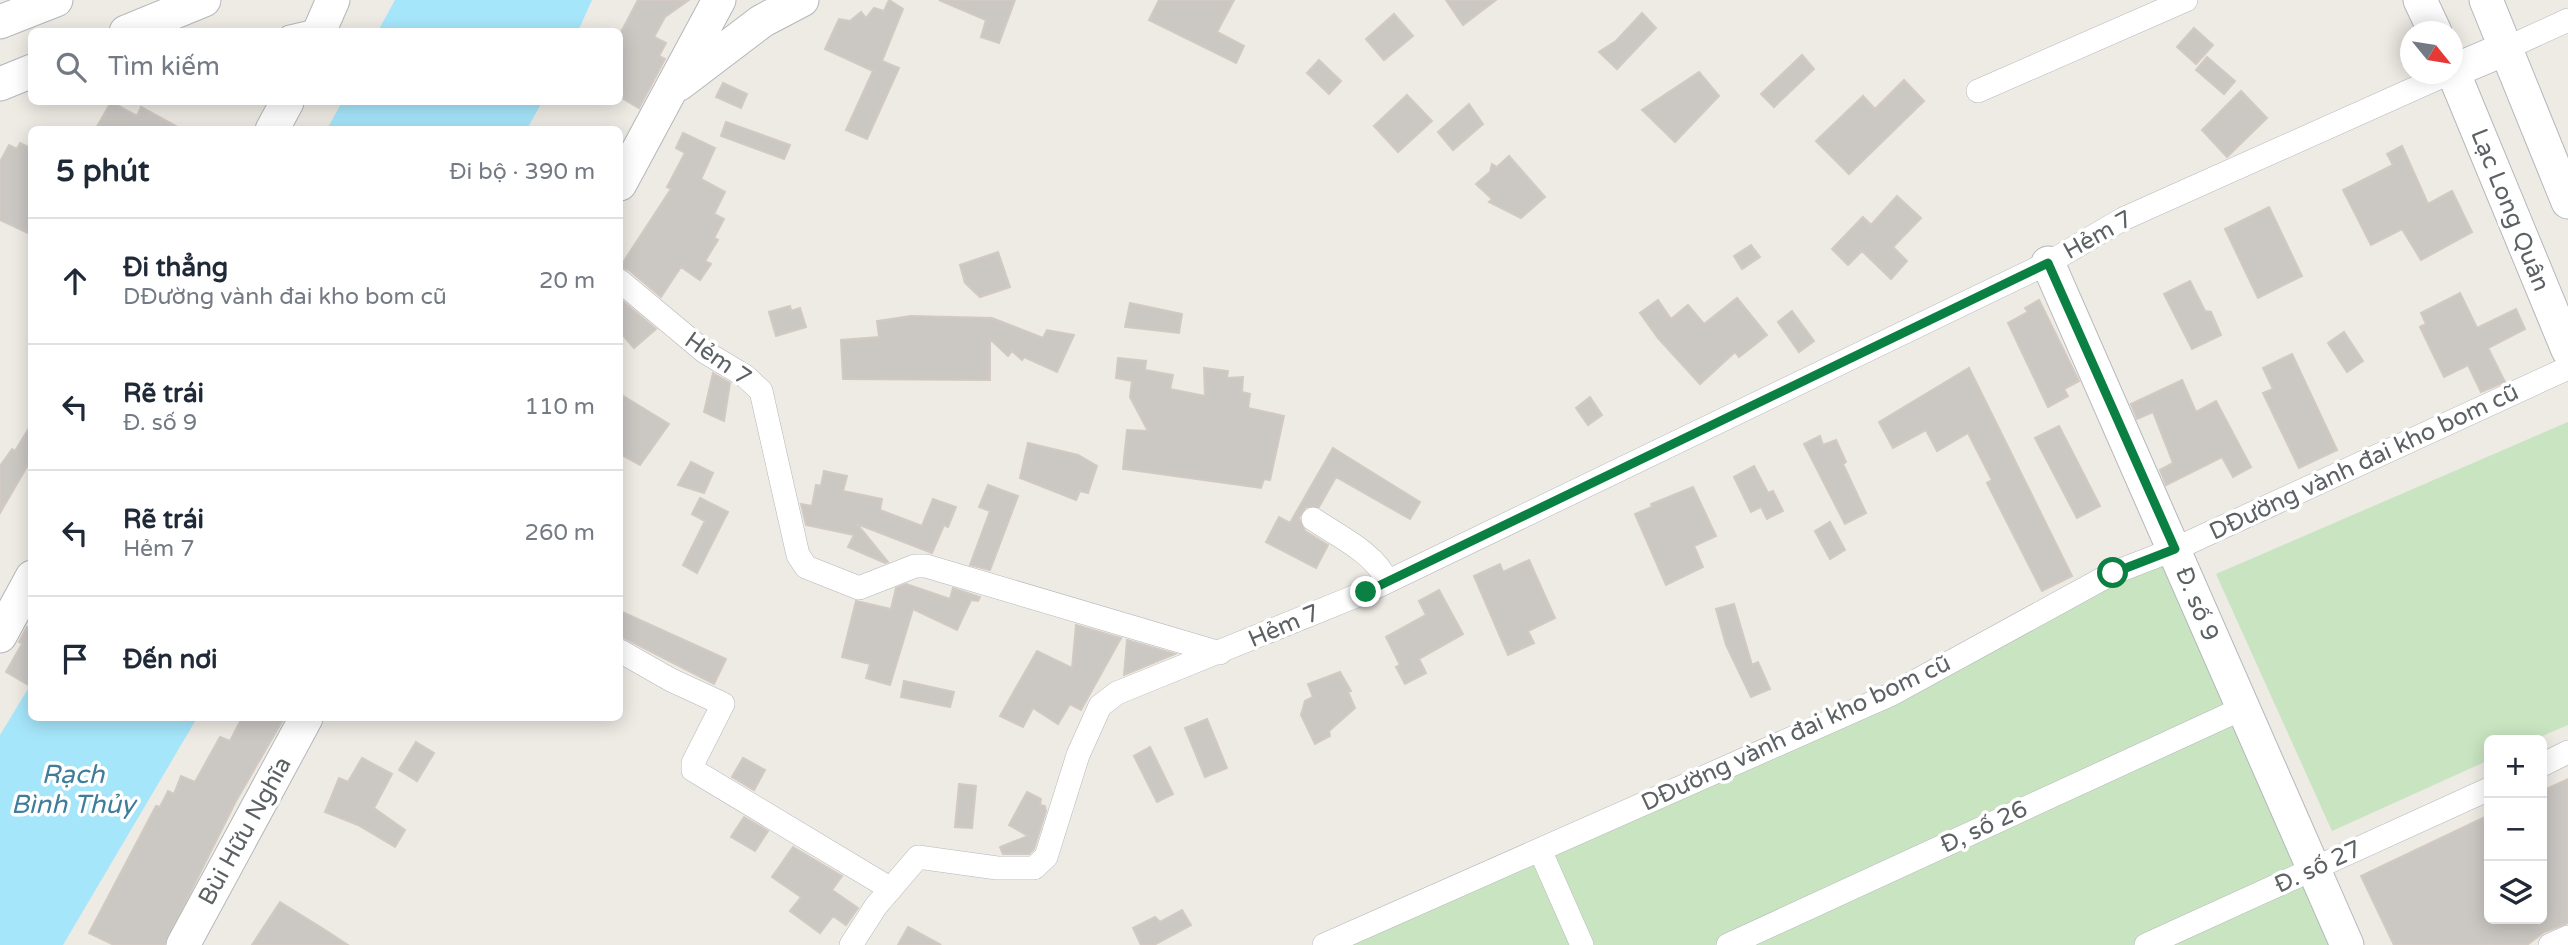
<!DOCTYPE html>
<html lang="vi">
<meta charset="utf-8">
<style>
:root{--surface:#fff;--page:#f6f6f7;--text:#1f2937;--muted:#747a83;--line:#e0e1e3}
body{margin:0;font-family:"Varela Round",sans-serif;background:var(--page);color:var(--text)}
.controls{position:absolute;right:21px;bottom:21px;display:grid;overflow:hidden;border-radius:10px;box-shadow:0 4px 18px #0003}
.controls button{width:63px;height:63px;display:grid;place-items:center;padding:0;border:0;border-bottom:2px solid var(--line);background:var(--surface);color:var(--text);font:35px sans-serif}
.compass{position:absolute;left:2400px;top:21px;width:63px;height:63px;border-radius:50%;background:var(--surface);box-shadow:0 4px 18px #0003;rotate:120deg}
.stop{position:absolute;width:21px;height:21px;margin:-16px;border:5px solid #0b8043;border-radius:50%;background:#fff}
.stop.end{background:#0b8043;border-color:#fff;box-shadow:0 2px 7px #0008}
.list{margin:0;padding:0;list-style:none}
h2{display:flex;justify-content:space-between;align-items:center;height:91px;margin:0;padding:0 28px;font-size:30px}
h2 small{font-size:23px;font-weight:400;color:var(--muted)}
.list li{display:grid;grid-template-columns:46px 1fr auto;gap:21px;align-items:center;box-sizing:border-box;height:126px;padding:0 28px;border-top:2px solid var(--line)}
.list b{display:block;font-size:26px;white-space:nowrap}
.list p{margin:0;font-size:23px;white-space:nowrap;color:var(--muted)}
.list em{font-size:23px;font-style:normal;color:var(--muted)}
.icon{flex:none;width:38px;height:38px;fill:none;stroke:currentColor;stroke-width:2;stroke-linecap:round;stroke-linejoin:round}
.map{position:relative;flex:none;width:2568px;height:945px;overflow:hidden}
.search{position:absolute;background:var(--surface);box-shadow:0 4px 18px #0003;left:28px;top:28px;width:595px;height:77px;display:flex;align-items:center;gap:18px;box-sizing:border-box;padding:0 24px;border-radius:10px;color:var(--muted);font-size:26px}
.panel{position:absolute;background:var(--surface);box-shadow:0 4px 18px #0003;left:28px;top:126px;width:595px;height:595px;border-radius:10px}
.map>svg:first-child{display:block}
.green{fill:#c8e4c1}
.water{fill:#a6e6fb}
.building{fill:#cbc7c3;stroke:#d2cac2;stroke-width:2}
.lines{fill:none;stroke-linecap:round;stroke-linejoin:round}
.lane-casing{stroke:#b4b7ba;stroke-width:14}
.street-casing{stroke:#b4b7ba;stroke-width:24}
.secondary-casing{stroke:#b3b8bb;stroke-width:35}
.lane{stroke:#fff;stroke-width:12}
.street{stroke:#fff;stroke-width:23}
.secondary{stroke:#fff;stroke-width:33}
.route{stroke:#0b8043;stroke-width:9}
.labels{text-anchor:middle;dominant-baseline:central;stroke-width:7;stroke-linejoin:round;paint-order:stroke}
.street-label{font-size:24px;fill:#5c6164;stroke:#fff}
.water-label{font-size:26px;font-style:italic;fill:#3f7d9b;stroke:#fff}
</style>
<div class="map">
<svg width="2568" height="945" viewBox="0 0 2568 945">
<rect width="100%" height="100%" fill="#eeeae4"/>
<path class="green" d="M2568,422v303l-35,15h-44v20l-157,71 -116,-257z
M2175,549l172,396h-1023l216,-95z"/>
<path class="water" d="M395,0h197l-14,31h-200z
M342,102h200l-15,27h-200z
M31,684l1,34h165l-134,227h-63v-210z"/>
<path class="building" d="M638,0h51l-24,17 -11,20 12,6 -7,13 6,3 -26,49 -19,-11v-63z
M889,0l14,9 -21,52 17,7 -32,71 -21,-9 27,-59 -48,-22 14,-30 11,2 11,-9 5,6 8,-10 10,3z
M939,0h76l-16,43 -18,-6 5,-17z
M1159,0h75l-17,32 27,14 -8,17 -87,-43z
M1446,0h50l-33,25z
M1642,13l14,15 -39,41 -18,-17 17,-11z
M1394,14l19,22 -29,24 -18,-21z
M2194,28l19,17 -17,19 -19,-17z
M1802,55l12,14 -40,38 -13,-13z
M2207,57l28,24 -11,13 -28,-24z
M1319,60l22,21 -12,13 -22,-21z
M1699,72l20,24 -44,46 -33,-32z
M1904,80l20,21 -75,73 -33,-33 47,-45 12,13z
M723,83l24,11 -6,14 -25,-11z
M2241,91l26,27 -40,39 -25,-27z
M1407,95l25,26 -34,31 -24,-26z
M111,102l26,14 4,-9 42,23h-88z
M1469,104l14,20 -30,26 -15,-18z
M726,122l64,23 -6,14 -63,-23z
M683,133l32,15 -14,31 24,13 -11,22 10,5 -10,19 4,2 -13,21 6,3 -11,16 -19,-13 -20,30 -32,-27 -9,-3 51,-78 -4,-2 18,-34 -9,-5z
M20,143l12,6v86l-32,-15v-58l9,-17 8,4z
M2402,146l26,58 24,-13 20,41 -51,28 -19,-31 -31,16 -28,-55 50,-25 -6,-11z
M1509,156l36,41 -24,21 -32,-16 3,-3 -16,-15 14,-12 2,-8 5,3z
M1897,196l24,22 -28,29 14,14 -16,18 -29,-28 -14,14 -16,-16 31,-32 8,8z
M2269,207l33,69 -44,22 -33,-69z
M1751,245l9,12 -18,12 -8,-13z
M998,252l12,35 -30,10 -15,-14 -5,-18z
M2190,281l15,30 6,1 10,23 -29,14 -28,-55z
M2460,293l17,35 39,-19 9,20 -37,19 17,34 -24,10 -13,-27 -24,12 -24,-50 6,-3 -5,-11z
M1737,298l30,37 -28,22 -4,-5 -35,32 -42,-46 -18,-25 18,-13 13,19 17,-14 16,19z
M620,299l36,30 -22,19 -14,-16z
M2039,300l40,81 -15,8 4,7 -20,11 -40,-84 20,-11 -3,-4z
M1130,303l52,11 -3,19 -54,-6z
M790,306l1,5 9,-3 6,19 -30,9 -7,-24z
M1792,311l22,30 -15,11 -21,-30z
M911,316l81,2 51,20 4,-8 27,5 -17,37 -33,-15 -2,3 -10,-9 -4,5 -18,-17v41l-147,-1 -2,-39 38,-3 -2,-16z
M2344,332l19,29 -16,11 -19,-29z
M2292,354l45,96 -38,18 -36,-75 10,-4 -10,-21z
M1118,358l28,3 -1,9 28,5 -3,14 35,7 -1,-28 24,3 -1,7 16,-1 -1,15 8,2 -2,14 36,8 -14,64 -6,-1 -3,9 -138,-19 4,-39 21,1 -18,-34 2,-16 -16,-3z
M1969,368l103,208 -30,15 -55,-108 5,-3 -24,-47 -31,18 -11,-21 -33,18 -14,-26z
M713,373l17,10 -6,38 -20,-9z
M2182,380l14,32 20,-11 35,66 -18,10 -11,-20 -56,28 -6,-15 13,-7 -20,-51 -16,7 -6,-15z
M620,394l49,30 -29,41 -20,-11z
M1590,397l12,18 -14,10 -12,-17z
M32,423v35l-32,55v-47l12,-17 3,2z
M2059,426l41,80 -23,12 -42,-80z
M1820,436l3,9 13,-5 10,22 -3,2 23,49 -21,11 -41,-80z
M1028,443l50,12 19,11 -9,27 -8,-2 -4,9 -56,-22z
M1333,448l87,54 -10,17 -74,-42 -17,30h-13l-7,11 6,13 23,14 -12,23 -50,-26 13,-25 11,6z
M691,462l22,11 -9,20 -26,-8z
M1754,466l14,27 5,-2 10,20 -16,8 -6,-12 -10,5 -17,-35z
M824,471l23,5 -4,15 39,8 -2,11 42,16 11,-27 23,8 -8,20 -4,-2 -12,28 -75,-29 31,38 -3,1 -37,-16 6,-12 -48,-10 -5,-21 11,2 4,-21 5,1z
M988,485l30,11 -28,74 -20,-5 20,-54 -11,-4z
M1693,487l23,49 -22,10 9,21 -37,18 -31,-71 17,-7 -1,-3z
M700,498l28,14 -31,61 -14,-8 22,-44 -13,-7z
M1830,522l15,28 -15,9 -15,-28z
M1529,560l26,58 -27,13 6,12 -26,12 -34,-79 26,-12 3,8z
M906,584l44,15 3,-11 27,9 -2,4 -7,-1 -14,30 -44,-21 -23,76 -24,-7 4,-14 -28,-7 14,-56 35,8 5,-21z
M1439,590l24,44 -44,25 7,14 -21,11 -9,-17 4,-2 -14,-28 40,-22 -7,-14z
M1734,604l18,61 6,-3 12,27 -19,8 -25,-52 -10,-36z
M620,611l106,48 -12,25 -94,-48z
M1076,625l45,13 -40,72 -11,-6 -12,20 -25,-16 -10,19 -23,-11 37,-65 35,17z
M27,627l5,1v59l-26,-15 16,-28 -3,-2z
M1127,640l48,14 -51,21z
M1340,672l11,19 -3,1 7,16 -26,23 1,5 -15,8 -14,-29 4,-14 8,-4 -5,-13z
M904,681l50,11 -4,15 -49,-10z
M242,718h42l-48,83 -72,144h-50l-25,-12 67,-127 4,1 8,-16 6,3 7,-18 14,6 25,-45 10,4z
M1207,719l20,49 -22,9 -20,-49z
M416,742l18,11 -17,28 -18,-11z
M1150,747l23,47 -16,8 -23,-46z
M362,758l30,16 -18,34 31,22 -10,17 -37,-22 -33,-13 14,-34 9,4z
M743,758l22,12 -11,20 -22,-13z
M2568,779v144l-24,9 -17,13h-133l-33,-69 128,-61v104h53v-128z
M959,784l17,2 -4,42 -17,-1z
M1027,792l14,7 -1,6 5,1 1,5 -12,38 -5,5h-26l-3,-7 28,-11 -19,-11z
M744,817l24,14 -13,20 -24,-14z
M793,847l49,29 -10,14 26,18 -12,17 -13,-9 -13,17 -30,-22 11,-14 -29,-20z
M280,902l42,26 26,17h-96z
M1182,910l9,15 -37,20h-13l-8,-17 22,-11 5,5z
M908,927l33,18h-43z"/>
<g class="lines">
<g class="lane-casing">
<path id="lane" d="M287,32l30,-7"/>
</g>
<g class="street-casing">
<path id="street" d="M2507,48l61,-28
M1978,91l208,-91
M620,281l85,71 40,24 16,15 37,164 8,12 53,21 56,-22h11l294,87
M1313,519c25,17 62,34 74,62
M620,651l51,29 52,24 -30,59v7l198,119
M2542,765l26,-13
M1540,850l42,95
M851,945l25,-39 42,-49 79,11h37l12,-11 32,-102 22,-49 17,-13 249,-101 682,-329 75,-44 324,-145
M1324,945l568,-251 221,-121 62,-24 393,-181
M1728,945l513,-236
M2146,945l343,-156
M2550,945l18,-8"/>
</g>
<g class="secondary-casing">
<path id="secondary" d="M2420,0l15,32
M2486,0l82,202
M0,22l56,-22
M126,32l78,-32
M319,32l14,-32
M2452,69l116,281
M2453,71l54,-23
M0,84l32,-13
M679,84l83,-63 40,-21
M272,130l15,-28
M620,184l99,-184
M2048,263l299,682
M0,636l32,-59
M183,945l123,-227"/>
</g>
<use href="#lane" class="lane"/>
<use href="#street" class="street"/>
<use href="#secondary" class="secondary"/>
</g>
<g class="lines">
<path class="route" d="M1366,592l682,-329 127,286 -62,24"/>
</g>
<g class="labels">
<g class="street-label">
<text transform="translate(2510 210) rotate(68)">Lạc Long Quân</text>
<text transform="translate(2098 235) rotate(-29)">Hẻm 7</text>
<text transform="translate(718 359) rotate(35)">Hẻm 7</text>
<text transform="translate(2364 462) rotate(-25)">DĐường vành đai kho bom cũ</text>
<text transform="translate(2197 604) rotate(68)">Đ. số 9</text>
<text transform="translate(1284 626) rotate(-23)">Hẻm 7</text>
<text transform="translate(1796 733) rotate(-25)">DĐường vành đai kho bom cũ</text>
<text transform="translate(1984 827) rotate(-25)">Đ, số 26</text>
<text transform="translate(245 831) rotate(-61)">Bùi Hữu Nghĩa</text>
<text transform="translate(2318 867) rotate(-25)">Đ. số 27</text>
</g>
<g class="water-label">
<text x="73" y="774">Rạch<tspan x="73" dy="30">Bình Thủy</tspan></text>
</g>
</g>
</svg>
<div class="controls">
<button>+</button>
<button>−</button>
<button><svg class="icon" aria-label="layers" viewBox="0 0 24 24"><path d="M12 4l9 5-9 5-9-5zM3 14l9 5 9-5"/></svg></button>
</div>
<svg class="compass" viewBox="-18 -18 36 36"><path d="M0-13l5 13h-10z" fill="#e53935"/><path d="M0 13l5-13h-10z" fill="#747a83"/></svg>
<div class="stop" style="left:2113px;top:573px"></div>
<div class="stop end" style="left:1366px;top:592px"></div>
<div class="search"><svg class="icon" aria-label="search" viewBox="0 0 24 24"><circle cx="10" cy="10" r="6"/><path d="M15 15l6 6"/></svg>Tìm kiếm</div>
<section class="panel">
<h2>5 phút<small>Đi bộ · 390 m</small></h2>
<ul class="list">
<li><svg class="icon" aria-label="ahead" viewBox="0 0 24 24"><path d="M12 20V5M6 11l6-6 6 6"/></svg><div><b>Đi thẳng</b><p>DĐường vành đai kho bom cũ</p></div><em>20 m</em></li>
<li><svg class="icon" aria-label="left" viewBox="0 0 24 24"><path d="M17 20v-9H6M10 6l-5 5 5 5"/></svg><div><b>Rẽ trái</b><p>Đ. số 9</p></div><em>110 m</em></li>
<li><svg class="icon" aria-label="left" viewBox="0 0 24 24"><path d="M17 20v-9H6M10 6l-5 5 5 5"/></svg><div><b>Rẽ trái</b><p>Hẻm 7</p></div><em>260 m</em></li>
<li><svg class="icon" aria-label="arrive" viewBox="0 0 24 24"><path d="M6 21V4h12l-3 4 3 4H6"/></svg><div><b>Đến nơi</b></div></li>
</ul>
</section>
</div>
